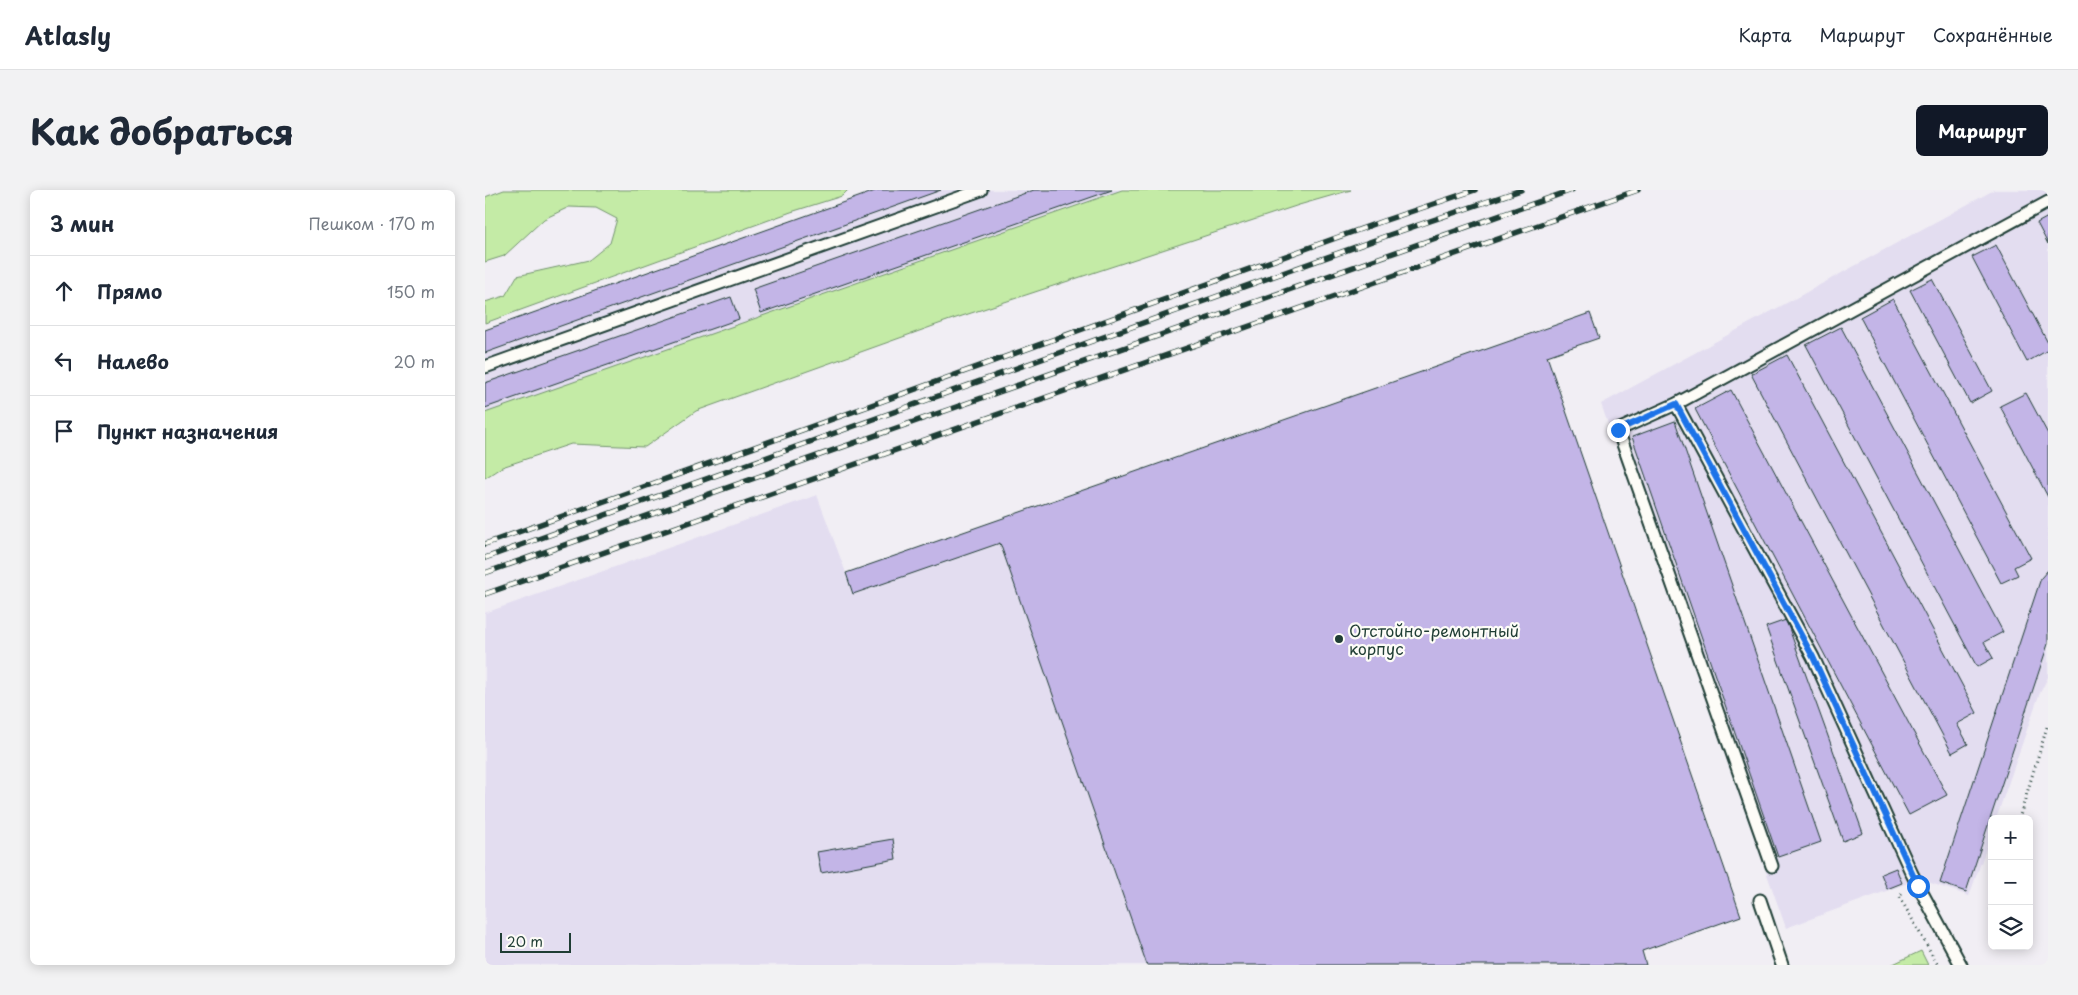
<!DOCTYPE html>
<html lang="ru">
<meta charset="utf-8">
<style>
:root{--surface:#fff;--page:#f2f2f3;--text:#1f2937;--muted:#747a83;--line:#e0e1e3;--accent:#111827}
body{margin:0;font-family:"Playpen Sans",sans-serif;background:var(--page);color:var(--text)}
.controls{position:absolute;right:15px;bottom:15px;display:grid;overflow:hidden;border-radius:8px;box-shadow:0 2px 12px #0003}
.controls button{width:45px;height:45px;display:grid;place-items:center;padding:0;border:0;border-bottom:1px solid var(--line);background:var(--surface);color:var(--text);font:25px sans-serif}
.scale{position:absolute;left:15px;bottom:12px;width:71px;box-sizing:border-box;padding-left:5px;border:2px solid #1f3d34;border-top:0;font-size:14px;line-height:18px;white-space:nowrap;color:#1f3d34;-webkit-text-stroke:4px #fdfcf7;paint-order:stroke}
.stop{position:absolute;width:15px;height:15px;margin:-11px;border:4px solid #1a73e8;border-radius:50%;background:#fff}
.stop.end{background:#1a73e8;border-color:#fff;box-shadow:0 1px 5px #0008}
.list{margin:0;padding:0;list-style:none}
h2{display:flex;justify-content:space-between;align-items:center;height:65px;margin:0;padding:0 20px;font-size:21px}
h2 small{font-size:16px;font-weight:400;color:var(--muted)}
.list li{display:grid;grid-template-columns:32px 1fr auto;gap:15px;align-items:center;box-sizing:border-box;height:70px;padding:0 20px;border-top:1px solid var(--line)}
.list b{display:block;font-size:19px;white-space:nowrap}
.list em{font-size:16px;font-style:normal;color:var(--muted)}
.icon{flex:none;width:28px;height:28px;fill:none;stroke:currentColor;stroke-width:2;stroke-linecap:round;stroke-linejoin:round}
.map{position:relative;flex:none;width:1563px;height:775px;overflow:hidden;border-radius:8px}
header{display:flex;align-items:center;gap:30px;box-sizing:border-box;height:70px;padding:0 25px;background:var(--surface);border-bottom:1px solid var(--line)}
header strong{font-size:24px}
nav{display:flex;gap:28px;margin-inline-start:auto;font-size:18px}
.intro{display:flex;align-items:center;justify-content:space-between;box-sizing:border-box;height:120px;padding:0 30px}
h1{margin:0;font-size:35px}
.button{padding:12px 22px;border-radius:8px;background:var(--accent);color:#fff;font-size:18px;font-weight:700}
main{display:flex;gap:30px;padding:0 30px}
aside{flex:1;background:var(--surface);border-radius:8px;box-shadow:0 2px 12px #0003}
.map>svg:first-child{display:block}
.built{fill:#e3ddf0}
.green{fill:#c4eba6;stroke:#72946d}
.building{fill:#c3b5e7;stroke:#1f3d34}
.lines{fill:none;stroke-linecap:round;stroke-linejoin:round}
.lane-casing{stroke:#1f3d34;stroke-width:15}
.path{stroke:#1f3d34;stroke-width:3;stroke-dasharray:1 4;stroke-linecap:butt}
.lane{stroke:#fdfcf7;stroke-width:11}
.rail-casing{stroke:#1f3d34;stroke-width:5.5}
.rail{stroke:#fdfcf7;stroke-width:4;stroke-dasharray:11;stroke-linecap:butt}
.route{stroke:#1a73e8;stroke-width:6}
.poi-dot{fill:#1f3d34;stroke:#fdfcf7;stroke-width:2}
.labels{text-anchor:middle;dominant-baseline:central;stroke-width:4.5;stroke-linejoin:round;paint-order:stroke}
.poi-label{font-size:16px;fill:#1f3d34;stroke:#fdfcf7;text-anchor:start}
</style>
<header>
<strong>Atlasly</strong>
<nav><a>Карта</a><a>Маршрут</a><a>Сохранённые</a></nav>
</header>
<div class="intro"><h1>Как добраться</h1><a class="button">Маршрут</a></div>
<main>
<aside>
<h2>3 мин<small>Пешком · 170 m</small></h2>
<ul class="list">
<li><svg class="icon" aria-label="ahead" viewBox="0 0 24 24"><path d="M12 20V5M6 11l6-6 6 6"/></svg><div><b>Прямо</b></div><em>150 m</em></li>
<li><svg class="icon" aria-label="left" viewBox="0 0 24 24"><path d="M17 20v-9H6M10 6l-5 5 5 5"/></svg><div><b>Налево</b></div><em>20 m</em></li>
<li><svg class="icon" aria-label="arrive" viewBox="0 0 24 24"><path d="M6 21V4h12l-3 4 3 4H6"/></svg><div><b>Пункт назначения</b></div></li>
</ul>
</aside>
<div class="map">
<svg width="1563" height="775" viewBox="0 0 1563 775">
<rect width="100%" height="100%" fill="#f1eef4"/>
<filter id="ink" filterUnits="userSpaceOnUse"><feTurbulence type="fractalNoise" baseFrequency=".02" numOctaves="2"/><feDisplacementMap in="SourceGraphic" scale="10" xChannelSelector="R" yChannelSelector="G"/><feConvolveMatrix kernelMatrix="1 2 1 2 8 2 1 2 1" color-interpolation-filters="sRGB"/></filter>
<g filter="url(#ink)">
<path class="built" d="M393,0h263l-656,229v-89z
M1509,0h54v487l-9,18 -43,124h-4v13l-23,64 -50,-17 -133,49 -185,-524z
M1105,123l9,25 -52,18 194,560 -99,35 4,14h-1161v-352l332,-118 29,78z"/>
<path class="green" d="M19,0h344l-6,6 -51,16 -306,111v-21l20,-6 12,-20 72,-16 21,-17 7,-24 -21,-11 -27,-1 -25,12 -40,37 -19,6v-65z
M637,0h229l-52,15 -349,115 -254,91 -51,36 -74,-3 -69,23 -17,11v-65z
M1436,761l7,14h-37z"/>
<path class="building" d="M393,0h63l-456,163v-23z
M549,0h78l-351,123 -8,-24z
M1563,27v27l-11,-21z
M1511,55l52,98v7l-21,12 -55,-105z
M1447,89l60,112 -22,12 -60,-113z
M246,107l8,22 -254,89v-25z
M1408,109l138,259 -17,9 4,8 -17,8 -141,-266z
M1105,123l9,25 -52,18 194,560 -99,35 4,14h-499l-147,-422 -147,51 -7,-21z
M1356,137l162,305 -19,10 9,16 -16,9 -171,-322z
M1302,165l190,358 -20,11 11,20 -16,9 -201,-379z
M1246,200l216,405 -38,20 -214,-406z
M1541,203l22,41v63l-48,-91z
M1190,231l146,421 -43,15 -146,-420z
M1563,380v74l-82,248 -26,-9 101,-305z
M1301,430l77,213 -20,8 -77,-214z
M408,649l3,20 -75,14 -4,-21z
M1411,678l6,15 -15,6 -6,-15z"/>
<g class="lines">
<g class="lane-casing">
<path id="lane" d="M0,177l496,-177
M1191,214l-58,26 154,436
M1275,710l22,65
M1476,775l-49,-91 -99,-217 -137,-253 372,-202"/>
</g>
<path class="path" d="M1534,629l29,-95
M1417,704l-3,2 39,69
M1506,720l1,-4"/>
<use href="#lane" class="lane"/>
<g class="rail-casing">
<path id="rail" d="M0,354l898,-323 92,-31
M0,368l904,-323 132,-45
M0,383l1087,-383
M0,404l1153,-404"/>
</g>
<use href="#rail" class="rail"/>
</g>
</g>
<g class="lines" filter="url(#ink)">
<path class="route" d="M1133,240l58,-26 137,253 105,229"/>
</g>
<circle class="poi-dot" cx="854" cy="449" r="5"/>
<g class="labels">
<g class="poi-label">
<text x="864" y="440">Отстойно-ремонтный<tspan x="864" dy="18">корпус</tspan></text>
</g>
</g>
</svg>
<div class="controls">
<button>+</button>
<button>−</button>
<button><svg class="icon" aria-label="layers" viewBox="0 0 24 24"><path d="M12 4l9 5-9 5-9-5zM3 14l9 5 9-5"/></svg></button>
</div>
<div class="scale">20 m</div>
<div class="stop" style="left:1433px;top:696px"></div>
<div class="stop end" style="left:1133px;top:240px"></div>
</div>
</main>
